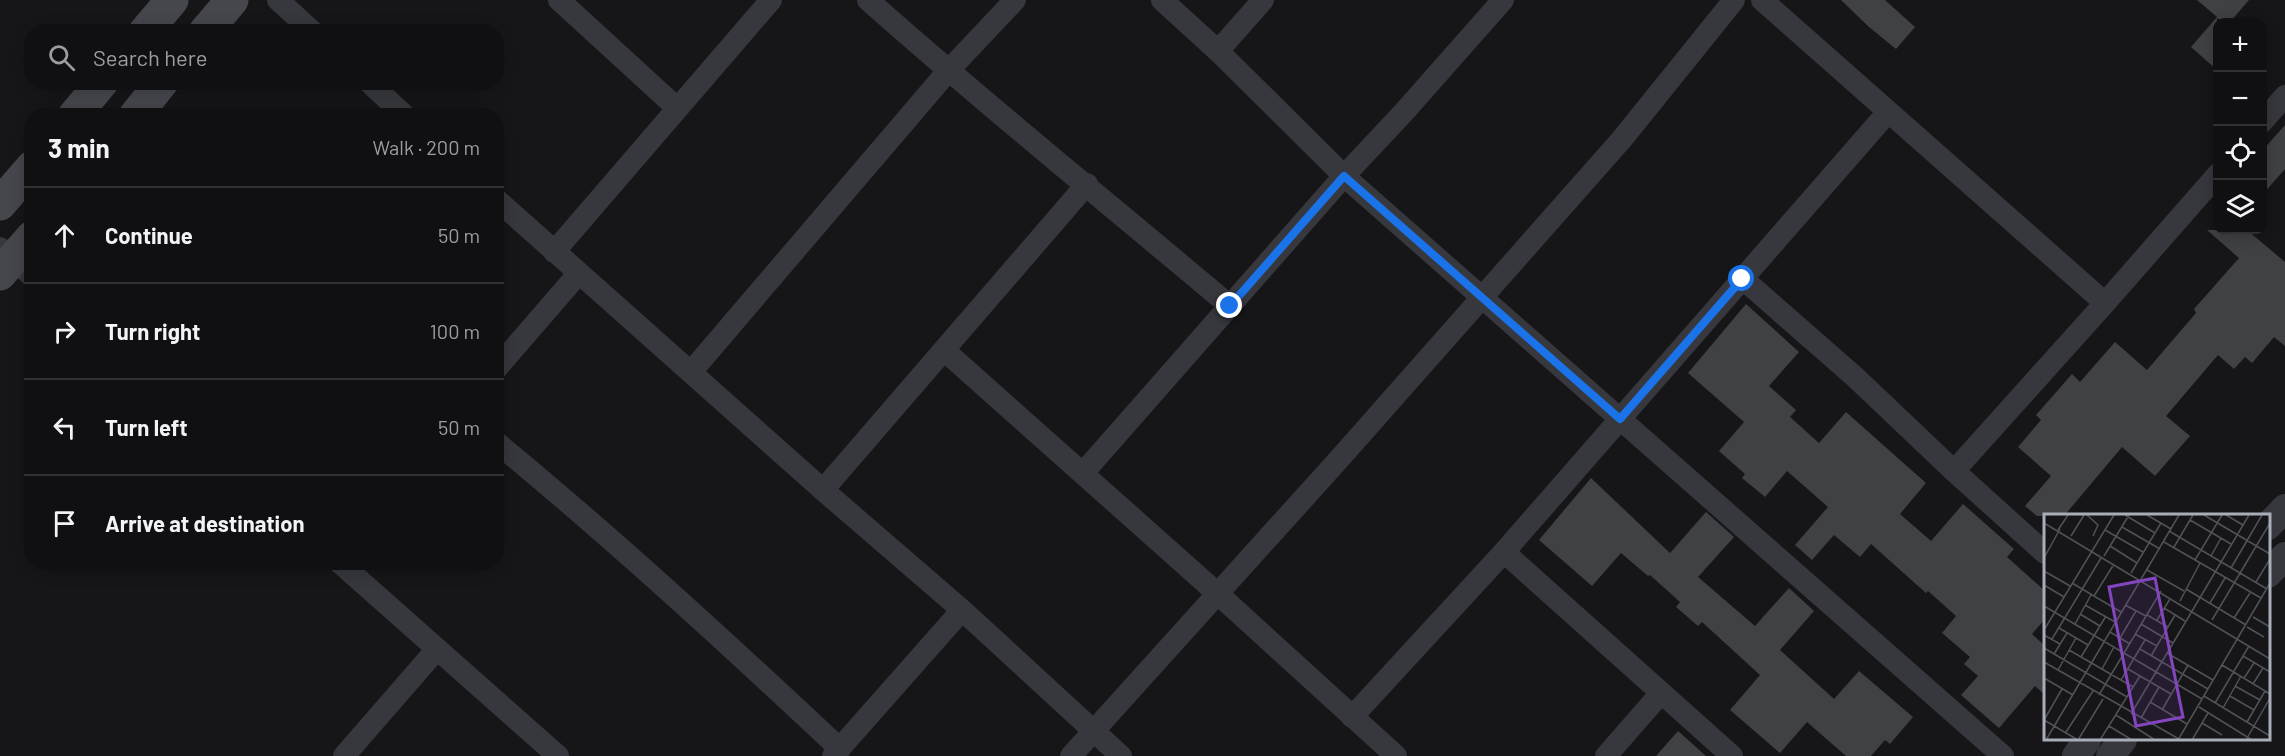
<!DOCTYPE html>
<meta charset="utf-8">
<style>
:root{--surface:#101012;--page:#19191b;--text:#f1f3f6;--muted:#9c9d9f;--line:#303032}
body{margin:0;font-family:Barlow,sans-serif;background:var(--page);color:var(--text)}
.controls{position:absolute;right:18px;top:18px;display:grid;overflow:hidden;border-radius:12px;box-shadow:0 3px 15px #0003}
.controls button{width:54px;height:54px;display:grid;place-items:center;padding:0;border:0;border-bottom:2px solid var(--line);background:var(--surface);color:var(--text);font:30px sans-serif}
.stop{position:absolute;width:18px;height:18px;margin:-14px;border:4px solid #1a73e8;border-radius:50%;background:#fff}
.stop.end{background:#1a73e8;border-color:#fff;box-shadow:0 2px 6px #0008}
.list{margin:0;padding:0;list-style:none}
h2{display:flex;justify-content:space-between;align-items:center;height:78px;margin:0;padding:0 24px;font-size:26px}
h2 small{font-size:20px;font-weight:400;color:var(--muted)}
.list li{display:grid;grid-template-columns:39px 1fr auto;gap:18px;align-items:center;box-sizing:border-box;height:96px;padding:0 24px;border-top:2px solid var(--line)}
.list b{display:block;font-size:22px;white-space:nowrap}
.list em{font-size:20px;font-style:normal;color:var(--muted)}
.icon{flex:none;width:33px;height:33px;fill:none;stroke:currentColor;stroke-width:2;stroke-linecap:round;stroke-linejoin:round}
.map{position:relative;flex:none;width:2285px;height:756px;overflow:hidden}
.search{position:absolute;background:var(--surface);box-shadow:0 3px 15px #0003;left:24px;top:24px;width:480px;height:66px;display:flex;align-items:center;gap:15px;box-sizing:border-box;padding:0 21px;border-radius:24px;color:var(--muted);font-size:22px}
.panel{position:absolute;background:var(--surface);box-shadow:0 3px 15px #0003;left:24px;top:108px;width:480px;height:462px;border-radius:24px}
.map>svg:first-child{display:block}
.building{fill:#404145}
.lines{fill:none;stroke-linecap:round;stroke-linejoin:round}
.minor{stroke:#37383d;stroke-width:22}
.tertiary{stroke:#37383d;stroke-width:28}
.secondary{stroke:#45474d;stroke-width:33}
.route{stroke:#1a73e8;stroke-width:8}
.inset-road{fill:none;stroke:#505258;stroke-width:1.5}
.view{fill:#8446be;fill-opacity:0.15;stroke:#8446be;stroke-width:3}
.inset-edge{fill:none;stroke:#a8adb8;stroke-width:3}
</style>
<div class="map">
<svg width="2285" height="756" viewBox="0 0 2285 756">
<rect width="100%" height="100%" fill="#161618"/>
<path class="building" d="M1841,0h44l30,27 -19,22 -27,-22z
M2197,0h52l-19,22h-7l-6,-4v52l-26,-23 26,-30z
M2285,125v44l-23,26v-44z
M2207,230h40l38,32v84l-11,-9 -22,26 -7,-6 -11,12 -16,-14 -52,61 24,20 -35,40 -33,-29 -58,69h-27l-12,-10 26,-30 -33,-29 23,-27 -5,-5 36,-41 8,8 35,-40 32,28 49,-57 -2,-4 45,-51z
M1746,304l53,48 -30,34 27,24 -6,7 29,26 27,-31 80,71 -26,31 31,27 32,-37 51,45 -7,8 38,34v28l-13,15 13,12v49l-10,-9 -36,42 -38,-33 17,-19 -14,-12 6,-7 -28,-24 14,-17 -28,-25 -2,2 -55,-49 -11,13 -26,-22 -22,25 -17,-15 33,-38 -41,-36 -22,26 -23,-19 3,-4 -26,-23 25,-29 -56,-49z
M1591,478l79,75 36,-41 28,25 -36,40 57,49 34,-38 25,23 -34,39 54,49 25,-28 54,46 -23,27 -5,-4 -14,16h-25l-39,-34 -27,31 -50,-43 30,-35 -58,-53 -4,4 -22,-19 4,-5 -30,-27 -2,1 -27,-23 -29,33 -53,-46z
M1678,731l28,25h-50z"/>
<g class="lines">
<path class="minor" d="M278,0l35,32
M559,0l118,108
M868,0c118,105 241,204 362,306
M1162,0l56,51 126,125 659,580
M1762,0l343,303
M1218,51l45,-51
M369,82l36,34
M2262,122l23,-26
M496,199l327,291 139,120 159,146
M0,248l32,28
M554,252l217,-252
M1742,278l113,99 99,94 91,82
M945,351l273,243 178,162
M496,369l83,-96
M691,372l257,-301 67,-71
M496,442c119,98 232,202 344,307
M1954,471l151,-168 113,-129
M1083,473l261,-297 60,-64 99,-112
M823,490l264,-306
M1504,552l228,204
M339,562l219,194
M1352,717l152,-165 384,-440
M344,756l93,-107
M833,756l129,-146
M1071,756l270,-299 281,-318 112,-139
M1606,756l55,-63"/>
<path class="tertiary" d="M2268,526l17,-18
M2268,574l17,-18
M2076,756l11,-16
M2110,756l13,-16"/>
<path class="secondary" d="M145,32l27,-32
M205,32l27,-32
M74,116l28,-34
M135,116l27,-34
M0,204l32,-37
M0,274l32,-37"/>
</g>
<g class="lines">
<path class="route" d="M1230,306l114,-130 276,243 122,-140"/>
</g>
<g transform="translate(2044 514)">
<rect width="226" height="226" fill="#161618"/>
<path class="inset-road" d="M43,1l11,10 -5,11M81,1l30,18M103,1l24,14M160,1l66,39M182,1l17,10M146,6l41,24M0,9l226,136M78,13l38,22M14,16l10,-15M61,16l38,22M125,17l98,58M27,22l13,-21M120,28l97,56M66,32l27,17M130,33l19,-32M60,42l25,-41M167,42l10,-18M0,44l16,-29M151,46l27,-45M187,54l31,-53M103,56l37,21M0,57l26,15M87,59l30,-50M212,68l14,-23M28,69l49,29M0,71l20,12M142,75l60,36M50,82l20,-32M136,87l20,-38M166,89l15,-25M41,91l30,17M81,91l21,11M0,92l158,93M120,94l21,13M36,100l20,12M103,101l21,12M209,103l17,10M190,104l16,-25M113,106l13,-21M168,106l58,-97M31,110l16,-29M97,110l32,19M203,113l17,10M15,114l29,17M0,116l70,-115M66,118l20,12M91,120l22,12M0,121l16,9M76,124l16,-27M8,125l49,-81M0,134l83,49M96,135l68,40M25,136l64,37M123,139l46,27M10,140l13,-21M107,142l24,-41M199,142l27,16M37,143l25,-41M0,148l135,77M178,151l48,29M58,155l12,-22M84,155l43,25M14,156l18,-32M0,164l29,17M200,164l10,-15M77,166l24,-40M209,170l10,-16M191,172l25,14M55,181l62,-104M160,182l66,40M186,182l24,14M106,188l37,22M171,189l34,-57M155,193l53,33M179,194l18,-32M118,196l26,-45M87,200l118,-199M72,201l39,25M97,204l18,-31M0,206l34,20M0,206l18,-31M203,208l18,-31M158,209l20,12M65,212l23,14M22,218l27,-41M2,226l133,-225M34,226l25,-41M56,226l40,-64M134,226l92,-157M148,226l16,-27M202,226l24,-42"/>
<path class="view" d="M111,64l28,139 -47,9 -27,-139z"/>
<rect width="226" height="226" class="inset-edge"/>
</g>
</svg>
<div class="controls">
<button>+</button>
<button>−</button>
<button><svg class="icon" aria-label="locate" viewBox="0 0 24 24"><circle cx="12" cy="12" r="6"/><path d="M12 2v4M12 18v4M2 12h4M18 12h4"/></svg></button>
<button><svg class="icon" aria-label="layers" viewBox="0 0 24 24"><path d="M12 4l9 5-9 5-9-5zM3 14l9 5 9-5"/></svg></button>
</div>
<div class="stop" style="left:1742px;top:279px"></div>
<div class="stop end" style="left:1230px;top:306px"></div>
<div class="search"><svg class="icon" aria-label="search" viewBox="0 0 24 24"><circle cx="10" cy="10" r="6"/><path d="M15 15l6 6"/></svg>Search here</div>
<section class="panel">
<h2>3 min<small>Walk · 200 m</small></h2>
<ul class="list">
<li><svg class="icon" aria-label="ahead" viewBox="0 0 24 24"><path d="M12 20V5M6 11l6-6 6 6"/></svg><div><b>Continue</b></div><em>50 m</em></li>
<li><svg class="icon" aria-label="right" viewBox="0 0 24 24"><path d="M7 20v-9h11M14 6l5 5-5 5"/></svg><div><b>Turn right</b></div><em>100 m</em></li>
<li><svg class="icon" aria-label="left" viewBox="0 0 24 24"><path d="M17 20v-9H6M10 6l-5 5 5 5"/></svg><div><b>Turn left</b></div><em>50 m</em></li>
<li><svg class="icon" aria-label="arrive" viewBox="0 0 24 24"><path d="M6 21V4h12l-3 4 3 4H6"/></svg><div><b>Arrive at destination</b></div></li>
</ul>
</section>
</div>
